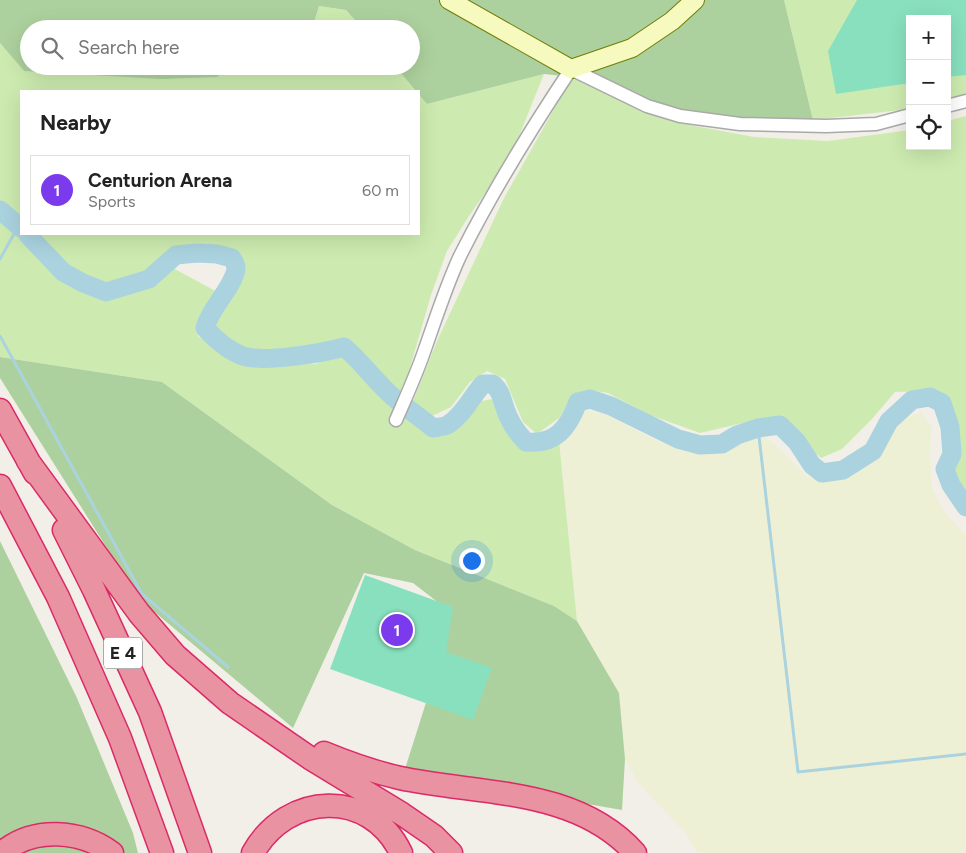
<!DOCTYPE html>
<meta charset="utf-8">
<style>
:root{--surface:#fff;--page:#f2f2f2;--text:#222;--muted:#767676;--line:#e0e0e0;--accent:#7c3aed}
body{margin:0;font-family:Figtree,sans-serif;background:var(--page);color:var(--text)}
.controls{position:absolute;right:15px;top:15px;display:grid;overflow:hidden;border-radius:0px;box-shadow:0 5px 20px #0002}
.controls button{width:45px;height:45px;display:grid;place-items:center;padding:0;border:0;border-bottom:1px solid var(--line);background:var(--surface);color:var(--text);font:25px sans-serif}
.you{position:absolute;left:471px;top:560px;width:18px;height:18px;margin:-12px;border:4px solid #fff;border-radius:50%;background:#1a73e8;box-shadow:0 0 0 8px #1a73e833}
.badge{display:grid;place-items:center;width:32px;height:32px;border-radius:50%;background:var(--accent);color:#fff;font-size:16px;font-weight:700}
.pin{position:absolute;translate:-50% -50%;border:2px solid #fff;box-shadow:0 1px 5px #0006}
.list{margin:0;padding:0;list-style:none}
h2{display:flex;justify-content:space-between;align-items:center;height:65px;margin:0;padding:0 20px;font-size:21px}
h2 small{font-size:16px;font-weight:400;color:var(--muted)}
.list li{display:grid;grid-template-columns:32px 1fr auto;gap:15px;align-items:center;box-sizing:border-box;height:70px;margin:0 10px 10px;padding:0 10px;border:1px solid var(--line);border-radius:0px}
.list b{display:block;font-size:19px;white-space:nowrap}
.list p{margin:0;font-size:16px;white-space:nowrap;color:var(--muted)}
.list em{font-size:16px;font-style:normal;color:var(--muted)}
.icon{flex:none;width:28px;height:28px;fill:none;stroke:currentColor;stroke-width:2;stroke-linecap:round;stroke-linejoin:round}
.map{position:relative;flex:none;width:966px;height:853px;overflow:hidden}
.search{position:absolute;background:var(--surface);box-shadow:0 5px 20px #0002;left:20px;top:20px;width:400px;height:55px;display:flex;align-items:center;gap:12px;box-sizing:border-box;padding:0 18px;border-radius:28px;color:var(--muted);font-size:19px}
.panel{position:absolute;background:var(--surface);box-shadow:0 5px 20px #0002;left:20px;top:90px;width:400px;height:145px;border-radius:0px}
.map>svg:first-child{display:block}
.farmland{fill:#eef0d5}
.grass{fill:#cdebb0}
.forest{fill:#add19e}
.pitch{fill:#88e0be}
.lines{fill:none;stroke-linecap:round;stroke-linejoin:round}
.stream{stroke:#aad3df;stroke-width:3}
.river{stroke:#aad3df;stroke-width:19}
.street-casing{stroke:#a9a9a9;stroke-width:15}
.secondary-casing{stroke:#707d05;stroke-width:20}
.highway-casing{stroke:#dc2a67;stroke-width:25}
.street{stroke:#fff;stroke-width:12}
.secondary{stroke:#f7fabf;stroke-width:18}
.highway{stroke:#e892a2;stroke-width:22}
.labels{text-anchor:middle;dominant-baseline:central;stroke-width:4;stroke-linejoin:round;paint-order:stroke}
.shield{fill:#fff;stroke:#646464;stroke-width:1}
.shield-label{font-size:18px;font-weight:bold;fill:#222}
</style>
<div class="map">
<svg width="966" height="853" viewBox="0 0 966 853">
<rect width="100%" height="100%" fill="#f2efe9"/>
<path class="farmland" d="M581,410l22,3 56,29 39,11 25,-1 17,-12 22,-5 17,13 29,30 27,1 27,-11 35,-47 24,-9 11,15 -2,27 2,35 14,25 20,21v318h-268l-12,-19 -48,-51 -13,-24 -6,-66 -42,-72 -18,-180 12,-12z"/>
<path class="grass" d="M784,0h182v94l-19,5v-80h-37v90l-97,11z
M319,6l27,4 17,19h-51z
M0,43l24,28 193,6 19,-11h159l21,25h-395v130l-21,-17z
M544,74l-33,82 -42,60 -22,35 -16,44 -30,104 -18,-16 -29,-35 -11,-8 -33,12 -51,3 -19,-3 -24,-17 -7,-10 6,-11 15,-20 13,-25 -7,-14 -19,-6 -20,-1 -25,3 -26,24 -40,13 -10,-1 -30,-20 -33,-33h386v-139l8,9z
M572,77l16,7 33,3 58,36 75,14 74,4 82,-11v16h37v-25l19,-5v387l-13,-21 2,-49 -7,-34 -26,-8 -27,1 -24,28 -29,29 -21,9 -25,-23 -28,-18 -68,16 -50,-18 -42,-22 -21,-3 -15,7 -13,21 -22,16 -14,-12 -18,-43 -18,-8 -17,11 -19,25 -19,9 -21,-10 26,-65 67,-143z
M0,218l53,51 27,21 25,9 48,-14 20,-17 46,25 -7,6 -14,21v16l42,27 25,3 50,-2 25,-9 37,31 17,20 19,13 16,14c26,-2 33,-9 46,-31l18,-3c7,23 14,36 33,52l14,-2 19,-8 18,180 -23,-15 -139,-56 -83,-45 -170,-123 -162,-25z"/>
<path class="forest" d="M0,0h784l29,120 -70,-1 -64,4 -106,-46 -29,-3 -117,30 -8,-9v-4h-3l-21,-25h16v-37h-48l-17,-19 -27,-4 -7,23h-283v37h207l-19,11 -57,2 -136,-8 -24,-28z
M0,357l162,25 170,123 83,45 139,56 23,15 42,72 6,66 -3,51 -218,-38 32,-101 8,-64 -31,-24 -49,-10 -71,155 -154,-129 -139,-221z
M0,541l77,157 56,135 5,20h-138z"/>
<path class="pitch" d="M857,0h109v75l-19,2v-58h-37v64l-74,11 -8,-43z
M365,575l88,32 -7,45 46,16 -19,52 -143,-51z"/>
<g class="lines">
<path class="stream" d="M0,259l19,-34
M0,336l142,258 86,73
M758,428l40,344 168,-18"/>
<path class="river" d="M0,210l21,18
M27,234l36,38 20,11 23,9 43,-13 27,-24 21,-2 20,1 15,4c2,3 4,7 4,11 -3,19 -26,39 -31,59 10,11 24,23 38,28 20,7 80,-3 101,-9 18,15 31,34 49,50 13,11 27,20 40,31 5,-1 12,-1 16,-4 15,-10 22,-27 34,-40h10c9,9 8,13 12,24 4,13 12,25 21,34 30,3 42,-14 52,-40l12,-3 21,7 67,33 22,6 22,-1 15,-9 21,-7 22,-3 17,17 15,23 10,8 21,-3 30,-19 16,-30 23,-21 18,-3 12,6 8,24 2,27 -7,15 6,16 15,22"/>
<g class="street-casing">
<path id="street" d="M947,106l19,-5
M396,420c10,-23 21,-47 29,-71 11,-31 21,-63 35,-93 32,-64 71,-127 111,-187l76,37 33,10 60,8 86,2 50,-2 34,-9"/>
</g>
<g class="secondary-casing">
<path id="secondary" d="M449,0l122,69 61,-21 40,-27 23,-21"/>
</g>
<g class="highway-casing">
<path id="highway" d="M0,410l35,63
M28,461l111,152 36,42 55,48 80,55 92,56 32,22 17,17
M0,486l58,111 62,141 42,115
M64,530l30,60 56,122 50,141
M324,753c24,10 50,19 76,25 79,17 176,9 235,75
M2,853c31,-27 79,-23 110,0
M253,853c34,-61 117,-65 148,0"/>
</g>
<use href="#street" class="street"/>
<use href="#secondary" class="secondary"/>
<use href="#highway" class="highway"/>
</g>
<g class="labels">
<rect class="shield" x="104" y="637.5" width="38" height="31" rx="4"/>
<g class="shield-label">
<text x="123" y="653">E 4</text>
</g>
</g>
</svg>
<div class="controls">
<button>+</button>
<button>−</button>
<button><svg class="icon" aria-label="locate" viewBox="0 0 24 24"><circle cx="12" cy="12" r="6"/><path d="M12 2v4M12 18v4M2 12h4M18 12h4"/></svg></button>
</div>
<div class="you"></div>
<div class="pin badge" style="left:397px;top:630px">1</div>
<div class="search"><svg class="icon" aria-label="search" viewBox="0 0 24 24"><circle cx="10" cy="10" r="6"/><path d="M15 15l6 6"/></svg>Search here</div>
<section class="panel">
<h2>Nearby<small></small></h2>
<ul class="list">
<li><span class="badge">1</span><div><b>Centurion Arena</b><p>Sports</p></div><em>60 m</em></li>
</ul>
</section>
</div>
